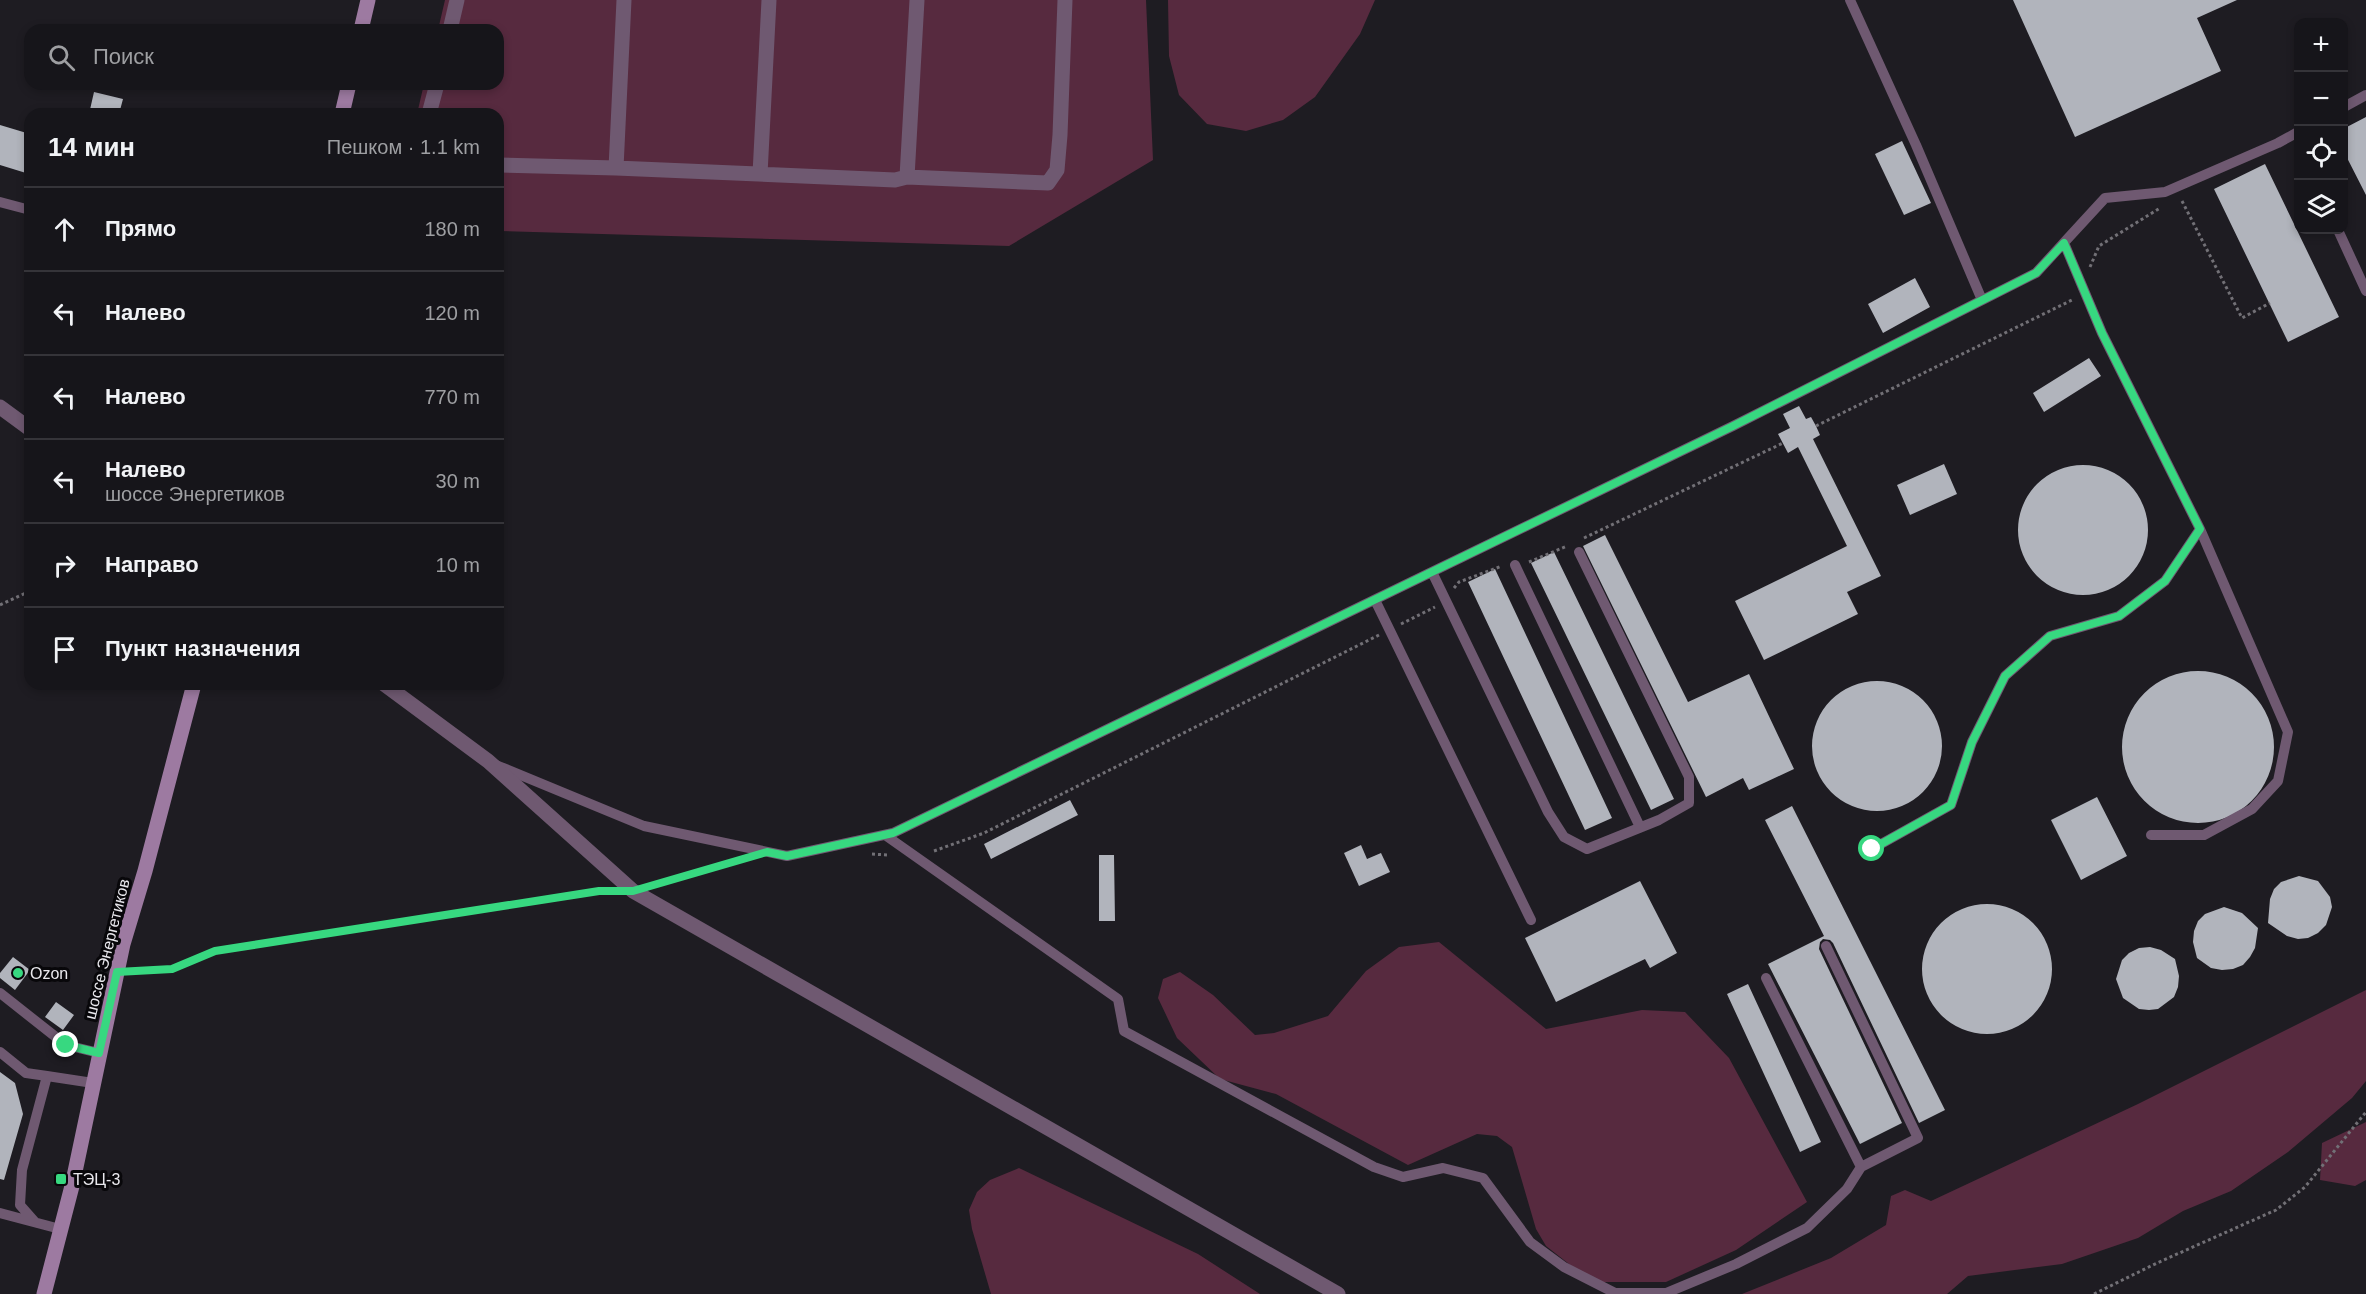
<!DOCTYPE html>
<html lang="ru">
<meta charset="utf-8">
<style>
:root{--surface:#16151a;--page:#232227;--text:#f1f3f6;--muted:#9e9fa2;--line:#353439}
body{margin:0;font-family:Helvetica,sans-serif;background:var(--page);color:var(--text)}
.controls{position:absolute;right:18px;top:18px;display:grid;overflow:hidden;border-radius:12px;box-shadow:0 3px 9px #0003}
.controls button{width:54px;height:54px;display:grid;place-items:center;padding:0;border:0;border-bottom:2px solid var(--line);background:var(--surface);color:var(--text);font:30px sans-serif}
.stop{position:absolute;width:18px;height:18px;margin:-14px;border:4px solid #37d880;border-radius:50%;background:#fff}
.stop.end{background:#37d880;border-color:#fff;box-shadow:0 2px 6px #0008}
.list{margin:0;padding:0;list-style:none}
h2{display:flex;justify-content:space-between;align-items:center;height:78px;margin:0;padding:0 24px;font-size:26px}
h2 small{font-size:20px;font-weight:400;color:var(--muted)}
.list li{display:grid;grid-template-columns:39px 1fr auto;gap:18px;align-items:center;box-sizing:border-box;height:84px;padding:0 24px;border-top:2px solid var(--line)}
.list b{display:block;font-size:22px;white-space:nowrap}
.list p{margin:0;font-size:20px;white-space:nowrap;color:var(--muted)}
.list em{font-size:20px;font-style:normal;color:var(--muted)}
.icon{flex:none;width:33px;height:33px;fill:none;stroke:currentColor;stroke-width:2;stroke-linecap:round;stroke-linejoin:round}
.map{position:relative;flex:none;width:2366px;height:1294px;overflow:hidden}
.search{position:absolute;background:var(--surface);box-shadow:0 3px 9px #0003;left:24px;top:24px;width:480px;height:66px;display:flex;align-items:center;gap:15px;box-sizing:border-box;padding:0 21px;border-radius:18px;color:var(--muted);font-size:22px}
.panel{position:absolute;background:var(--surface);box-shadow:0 3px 9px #0003;left:24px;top:108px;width:480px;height:582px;border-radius:18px}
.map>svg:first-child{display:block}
.green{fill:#572a3f}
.building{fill:#b1b4bc}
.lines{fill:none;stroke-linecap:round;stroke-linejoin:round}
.path{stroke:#727076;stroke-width:3;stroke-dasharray:3 3;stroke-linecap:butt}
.lane{stroke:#6f5971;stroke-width:10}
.street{stroke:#6f5971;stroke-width:15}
.secondary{stroke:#9d7aa1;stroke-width:15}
.route{stroke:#37d880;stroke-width:8}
.poi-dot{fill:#37d880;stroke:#08070a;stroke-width:2}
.labels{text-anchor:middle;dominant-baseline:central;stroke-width:6;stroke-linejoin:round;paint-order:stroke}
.street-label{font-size:16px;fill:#e9e8ed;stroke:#08070a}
.poi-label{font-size:16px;fill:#e9e8ed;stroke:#08070a;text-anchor:start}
</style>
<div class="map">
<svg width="2366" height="1294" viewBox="0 0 2366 1294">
<rect width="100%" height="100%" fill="#1e1c22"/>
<path class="green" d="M445,0h701l7,160 -144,86 -511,-15v-117h-81l7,-30h74v-54h-60z
M1168,0h207l-15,34 -45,63 -32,23 -37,11 -39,-7 -28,-29 -10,-39z
M1439,942l107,87 96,-19 43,2 44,46 78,144 -71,48 -70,32h-74l-46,-36 -10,-17 -24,-82 -15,-11 -20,-2 -69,31 -132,-71 -56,-15 -43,-41 -19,-40 5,-19 17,-7 33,23 42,40 19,-2 54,-17 38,-45 33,-24z
M2366,990v91l-14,17 -64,54 -57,39 -48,20 -45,27 -76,26 -94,12 -21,18h-205l89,-36 55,-33 5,-29 14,-6 26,11 207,-97z
M2366,1122v58l-11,6 -35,-6 2,-37z
M1019,1168l179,86 62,40h-269l-19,-65 -3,-19 8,-18 13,-12z"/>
<path class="building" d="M2013,0h224l-40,18 24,53 -146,66z
M94,92l29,7 -4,15h-30z
M2366,117v78l-23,-45v-21z
M0,125l30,9v24l-4,15 -26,-8z
M1902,141l29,62 -27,12 -29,-61z
M2265,164l74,153 -51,25 -74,-153z
M1915,278l15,29 -47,26 -15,-29z
M2089,358l12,18 -57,36 -11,-19z
M1799,406l7,13 5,-2 5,9 4,9 -7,4 68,137 -34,16 11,22 -94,46 -29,-59 112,-55 -49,-99 -10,6 -10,-19 12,-6 -7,-14z
M1944,464l13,30 -47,21 -13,-30z
M2018 530a65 65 0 1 1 130 0a65 65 0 1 1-130 0Z
M1605,535l83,167 61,-28 45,95 -45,21 -6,-12 -37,19 -123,-251z
M1554,552l120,247 -23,11 -120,-247z
M1495,569l117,249 -27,12 -117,-248z
M2122 747a76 76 0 1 1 152 0a76 76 0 1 1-152 0Z
M1812 746a65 65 0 1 1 130 0a65 65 0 1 1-130 0Z
M2097,797l30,59 -46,24 -30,-60z
M1070,800l8,15 -87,44 -7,-15z
M1792,806l153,304 -26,13 -86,-180 -3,-3 -7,-1 -3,3 -1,7 83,174 -42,21 -92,-180 56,-28 -59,-116z
M1361,845l6,14 14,-6 9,19 -31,14 -15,-33z
M1099,855h15l1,66h-16z
M2299,876l19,5 12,16 2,10 -6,18 -8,8 -10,5 -10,1 -11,-3 -19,-13 2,-24 4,-10 7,-7z
M1640,881l37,72 -27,15 -5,-9 -89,43 -31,-64z
M1922 969a65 65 0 1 1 130 0a65 65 0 1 1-130 0Z
M2224,907l18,6 16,15 -3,20 -5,9 -7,8 -10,4 -11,1 -11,-2 -14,-10 -4,-16 1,-11 4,-10 7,-7z
M2150,947l11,3 14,9 4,17 -1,11 -4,10 -16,12 -9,1 -10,-1 -16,-11 -7,-19 6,-19 7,-7 10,-5z
M13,957l17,13 -15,20 -15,-12v-5z
M1748,984l73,158 -21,10 -73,-158z
M56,1002l18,13 -11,15 -18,-13z
M0,1072l15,11 8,31 -19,66 -4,-1z"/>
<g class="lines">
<path class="path" d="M2182,201l60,117 28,-15
M2090,267l9,-21 61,-38
M1816,426l258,-127
M1584,538l199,-95
M1529,562l38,-16
M1454,588l5,-6 43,-16
M0,605l30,-14
M1401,624l34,-17
M934,851l50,-18 395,-198
M872,854l15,1
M656,884l80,-23
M134,971l38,-2 43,-18 394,-60
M2094,1294l63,-31 119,-53 29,-23 61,-75"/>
<path class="lane" d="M1850,0l66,145 66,155
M2344,107l22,-12
M0,202l30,8
M2338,230l28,61
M1515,565l125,262
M1432,572l116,240 16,25 23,12 72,-29 30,-17v-26l-110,-225
M1375,600l156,320
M496,765l148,61 143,30 106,-23 840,-407 303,-153 69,-75 60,-6 113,-49 20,-11
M885,835l233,164 6,32 250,136 29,10 40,-9 40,10 47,64 34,25 51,26h51l70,-29 71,-36 40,-39 14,-22 -95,-189
M2151,835h53l48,-26 26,-28 10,-49 -88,-203
M1872,849l79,-44 21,-63 33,-66 45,-40 69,-20 46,-35 35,-52 -98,-196 -38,-90
M1826,946l92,192 -57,29
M0,993l66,52 33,8
M0,1052l26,21 21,3 -25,94 -2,35 15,17
M47,1076l46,7
M0,1213l60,16"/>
<path class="street" d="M450,30l7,-30
M429,114l8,-30
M498,165l118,3 279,12 12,-3 141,6 9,-13 3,-35 5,-135
M616,168l8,-168
M760,174l9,-174
M907,177l10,-177
M0,407l30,22
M384,684l104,77 145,130 705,403"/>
<path class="secondary" d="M361,30l7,-30
M342,114l7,-30
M44,1294l28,-108 51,-242 22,-73 49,-187"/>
</g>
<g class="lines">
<path class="route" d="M66,1045l33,8 18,-81 55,-3 43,-18 384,-60h34l134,-39 20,4 106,-23 840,-407 303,-153 28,-30 38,90 98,196 -35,52 -46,35 -69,20 -45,40 -33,66 -21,63 -79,44"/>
</g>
<g class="poi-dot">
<circle cx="18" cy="973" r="6"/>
<rect x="55" y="1173" width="12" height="12" rx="3"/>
</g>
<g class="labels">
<g class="street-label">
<text transform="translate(107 949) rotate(-76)">шоссе Энергетиков</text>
</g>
<g class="poi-label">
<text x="30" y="973">Ozon</text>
<text x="73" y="1179">ТЭЦ-3</text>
</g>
</g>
</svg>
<div class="controls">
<button>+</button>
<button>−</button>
<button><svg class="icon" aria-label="locate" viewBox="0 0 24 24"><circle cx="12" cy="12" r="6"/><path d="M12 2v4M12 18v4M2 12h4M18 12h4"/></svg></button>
<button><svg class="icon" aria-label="layers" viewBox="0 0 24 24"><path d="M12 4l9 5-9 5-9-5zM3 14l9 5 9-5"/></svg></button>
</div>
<div class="stop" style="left:1872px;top:849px"></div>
<div class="stop end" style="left:66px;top:1045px"></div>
<div class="search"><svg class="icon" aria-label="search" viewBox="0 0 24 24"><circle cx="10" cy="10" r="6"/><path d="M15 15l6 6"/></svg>Поиск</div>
<section class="panel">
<h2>14 мин<small>Пешком · 1.1 km</small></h2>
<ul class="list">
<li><svg class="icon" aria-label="ahead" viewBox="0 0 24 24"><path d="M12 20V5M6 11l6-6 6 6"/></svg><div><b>Прямо</b></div><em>180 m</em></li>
<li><svg class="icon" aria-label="left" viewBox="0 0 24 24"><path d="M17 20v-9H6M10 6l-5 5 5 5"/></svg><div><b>Налево</b></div><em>120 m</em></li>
<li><svg class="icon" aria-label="left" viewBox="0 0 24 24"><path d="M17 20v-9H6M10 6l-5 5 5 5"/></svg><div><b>Налево</b></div><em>770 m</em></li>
<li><svg class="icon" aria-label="left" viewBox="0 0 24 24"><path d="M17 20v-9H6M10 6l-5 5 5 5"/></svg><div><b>Налево</b><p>шоссе Энергетиков</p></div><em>30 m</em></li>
<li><svg class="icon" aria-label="right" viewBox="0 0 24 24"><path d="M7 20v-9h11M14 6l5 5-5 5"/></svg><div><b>Направо</b></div><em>10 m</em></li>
<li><svg class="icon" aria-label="arrive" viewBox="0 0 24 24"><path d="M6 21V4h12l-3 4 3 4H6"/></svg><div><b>Пункт назначения</b></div></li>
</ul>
</section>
</div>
